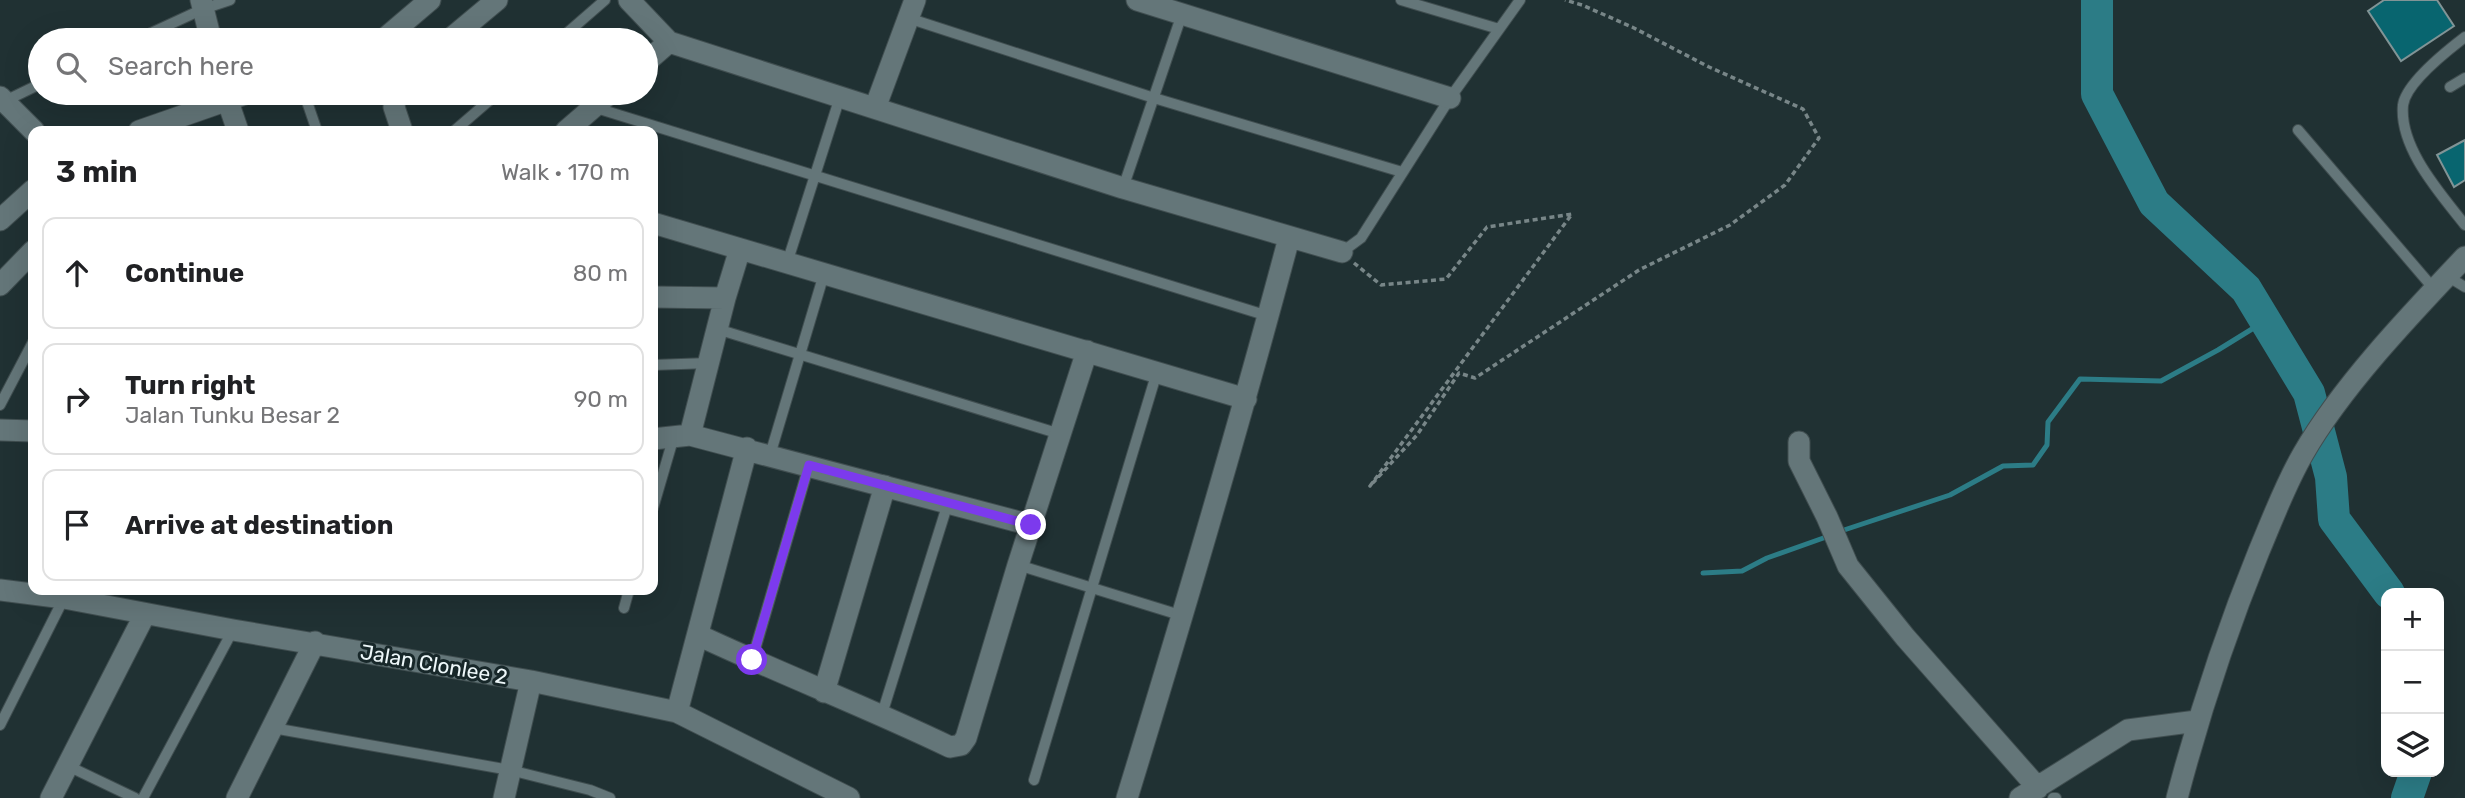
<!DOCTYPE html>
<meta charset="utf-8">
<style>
:root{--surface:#fff;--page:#f6f6f6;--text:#202124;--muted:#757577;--line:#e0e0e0}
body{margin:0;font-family:Rubik,sans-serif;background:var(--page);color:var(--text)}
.controls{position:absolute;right:21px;bottom:21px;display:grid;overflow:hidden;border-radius:14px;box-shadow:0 7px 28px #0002}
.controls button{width:63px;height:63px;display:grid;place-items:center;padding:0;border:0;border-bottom:2px solid var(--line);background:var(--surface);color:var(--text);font:35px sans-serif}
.stop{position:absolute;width:21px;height:21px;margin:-16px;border:5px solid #7c3aed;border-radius:50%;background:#fff}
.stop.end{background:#7c3aed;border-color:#fff;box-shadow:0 2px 7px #0008}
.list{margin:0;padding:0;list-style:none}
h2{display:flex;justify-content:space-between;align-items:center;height:91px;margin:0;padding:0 28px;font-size:30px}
h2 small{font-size:23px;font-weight:400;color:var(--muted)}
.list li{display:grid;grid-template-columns:46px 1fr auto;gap:21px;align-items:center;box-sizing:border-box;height:112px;margin:0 14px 14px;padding:0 14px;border:2px solid var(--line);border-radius:14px}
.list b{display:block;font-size:26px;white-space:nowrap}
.list p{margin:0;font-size:23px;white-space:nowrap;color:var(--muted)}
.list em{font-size:23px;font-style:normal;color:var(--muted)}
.icon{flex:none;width:38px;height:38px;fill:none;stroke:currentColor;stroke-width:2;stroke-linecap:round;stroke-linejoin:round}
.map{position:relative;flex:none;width:2465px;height:798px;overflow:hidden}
.search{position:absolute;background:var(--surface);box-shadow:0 7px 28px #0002;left:28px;top:28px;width:630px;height:77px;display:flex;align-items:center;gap:18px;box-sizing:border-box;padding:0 24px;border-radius:38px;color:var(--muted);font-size:26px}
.panel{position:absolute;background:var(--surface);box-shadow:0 7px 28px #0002;left:28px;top:126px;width:630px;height:469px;border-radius:14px}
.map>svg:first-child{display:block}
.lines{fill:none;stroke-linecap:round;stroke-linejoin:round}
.stream{stroke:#2c7c86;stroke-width:5}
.river{stroke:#2c7c86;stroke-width:32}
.building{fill:#08656f;stroke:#819496;stroke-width:2}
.lane-casing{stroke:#404e50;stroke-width:12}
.street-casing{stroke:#404e50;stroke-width:23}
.path{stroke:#788688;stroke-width:3.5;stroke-dasharray:5 3.5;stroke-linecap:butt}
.lane{stroke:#647679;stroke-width:10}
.street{stroke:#647679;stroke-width:21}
.route{stroke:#7c3aed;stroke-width:9}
.labels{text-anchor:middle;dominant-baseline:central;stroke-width:6;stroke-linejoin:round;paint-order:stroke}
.street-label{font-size:21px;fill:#edf7f9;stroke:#172729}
</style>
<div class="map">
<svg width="2465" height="798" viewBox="0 0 2465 798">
<rect width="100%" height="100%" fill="#203133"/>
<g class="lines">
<path class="stream" d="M1838,532l112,-37 53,-29 30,-1 14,-20 1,-23 32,-43 81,2 57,-31 47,-29
M1703,573l39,-2 25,-13 62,-22"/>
<path class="river" d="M2097,0v94l57,109 92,86 63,104 22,84 3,42 55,74
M2407,798l9,-26"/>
</g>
<path class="building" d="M2384,0h53l17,26 -53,35 -33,-50z
M2465,140v40l-11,7 -17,-32z"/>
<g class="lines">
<g class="lane-casing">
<path id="lane" d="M1401,0l98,29
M908,18l246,80 248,74
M2465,37c-17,13 -59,46 -62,68 -4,43 37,88 62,120
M136,40l67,-31 27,-9
M559,40l46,-40
M2450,87l15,-9
M304,93l13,38
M5,101l35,-17
M593,107l675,209
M2298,130l136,159
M454,131l44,-38
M1123,188l59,-174
M1342,252l19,-14 89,-140 70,-98
M787,263l53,-166
M2447,276l18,11
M717,329l343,105
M653,365l56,-2
M0,405l33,-63
M770,455l54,-181
M653,508l21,-72
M1018,565l165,51
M624,608l5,-18
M752,660l57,-195
M882,714l66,-211
M0,725l64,-127
M273,728l237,42 80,20 20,8
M66,765l69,33
M1034,780l123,-408
M143,798l90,-168
M2053,798h3"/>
</g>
<g class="street-casing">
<path id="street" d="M201,0l10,40
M629,0l40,42 454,146 219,64
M1137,0l313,98
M383,40l47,-40
M449,40l48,-40
M646,62l23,-20
M225,93l13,38
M396,93l-2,14 8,24
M0,97l34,34
M875,108l40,-108
M139,131l109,-38
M566,131l44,-38
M0,220l33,-30
M653,223l593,176
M0,285l33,-34
M653,297l72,1 15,-49
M0,430l33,1
M690,435l35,-137
M653,439l37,-4 341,90
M1799,442v19l28,56 21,49 57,71 133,151
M0,590l64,8 169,32 298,51 146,31 172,86
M698,635c83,39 169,72 252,112l11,-2 5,-7 52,-173 69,-214
M824,692l61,-206
M677,712l70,-264
M51,798l94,-184
M237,798l78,-156
M504,798l27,-117
M1127,798c57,-186 112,-372 162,-560
M2020,798l108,-68 69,-9
M2177,798c22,-84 49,-166 82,-247 14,-33 26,-66 44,-97 39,-68 108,-140 162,-197"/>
</g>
<path class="path" d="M1354,263l27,22 65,-6 41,-52 85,-13 -202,272 47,-51 42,-62 16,5 164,-108 91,-45 55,-40 34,-47 -16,-29 -94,-42 -77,-40 -50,-22 -17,-5"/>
<use href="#lane" class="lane"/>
<use href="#street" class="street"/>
</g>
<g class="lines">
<path class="route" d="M752,660l57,-195 222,60"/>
</g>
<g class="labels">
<g class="street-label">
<text transform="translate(434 664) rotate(10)">Jalan Clonlee 2</text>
</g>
</g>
</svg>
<div class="controls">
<button>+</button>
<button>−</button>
<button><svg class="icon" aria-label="layers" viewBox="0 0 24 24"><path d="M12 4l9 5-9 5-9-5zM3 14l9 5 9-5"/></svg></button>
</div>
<div class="stop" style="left:752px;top:660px"></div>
<div class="stop end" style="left:1031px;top:525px"></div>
<div class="search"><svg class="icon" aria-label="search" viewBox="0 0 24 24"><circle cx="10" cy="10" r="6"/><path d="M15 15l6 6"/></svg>Search here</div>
<section class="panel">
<h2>3 min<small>Walk · 170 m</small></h2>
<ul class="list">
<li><svg class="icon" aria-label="ahead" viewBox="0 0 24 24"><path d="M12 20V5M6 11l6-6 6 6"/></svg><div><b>Continue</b></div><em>80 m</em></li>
<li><svg class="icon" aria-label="right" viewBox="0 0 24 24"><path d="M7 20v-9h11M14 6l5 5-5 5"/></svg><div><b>Turn right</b><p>Jalan Tunku Besar 2</p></div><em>90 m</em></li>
<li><svg class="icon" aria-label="arrive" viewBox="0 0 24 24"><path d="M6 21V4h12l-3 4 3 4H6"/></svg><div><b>Arrive at destination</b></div></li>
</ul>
</section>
</div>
